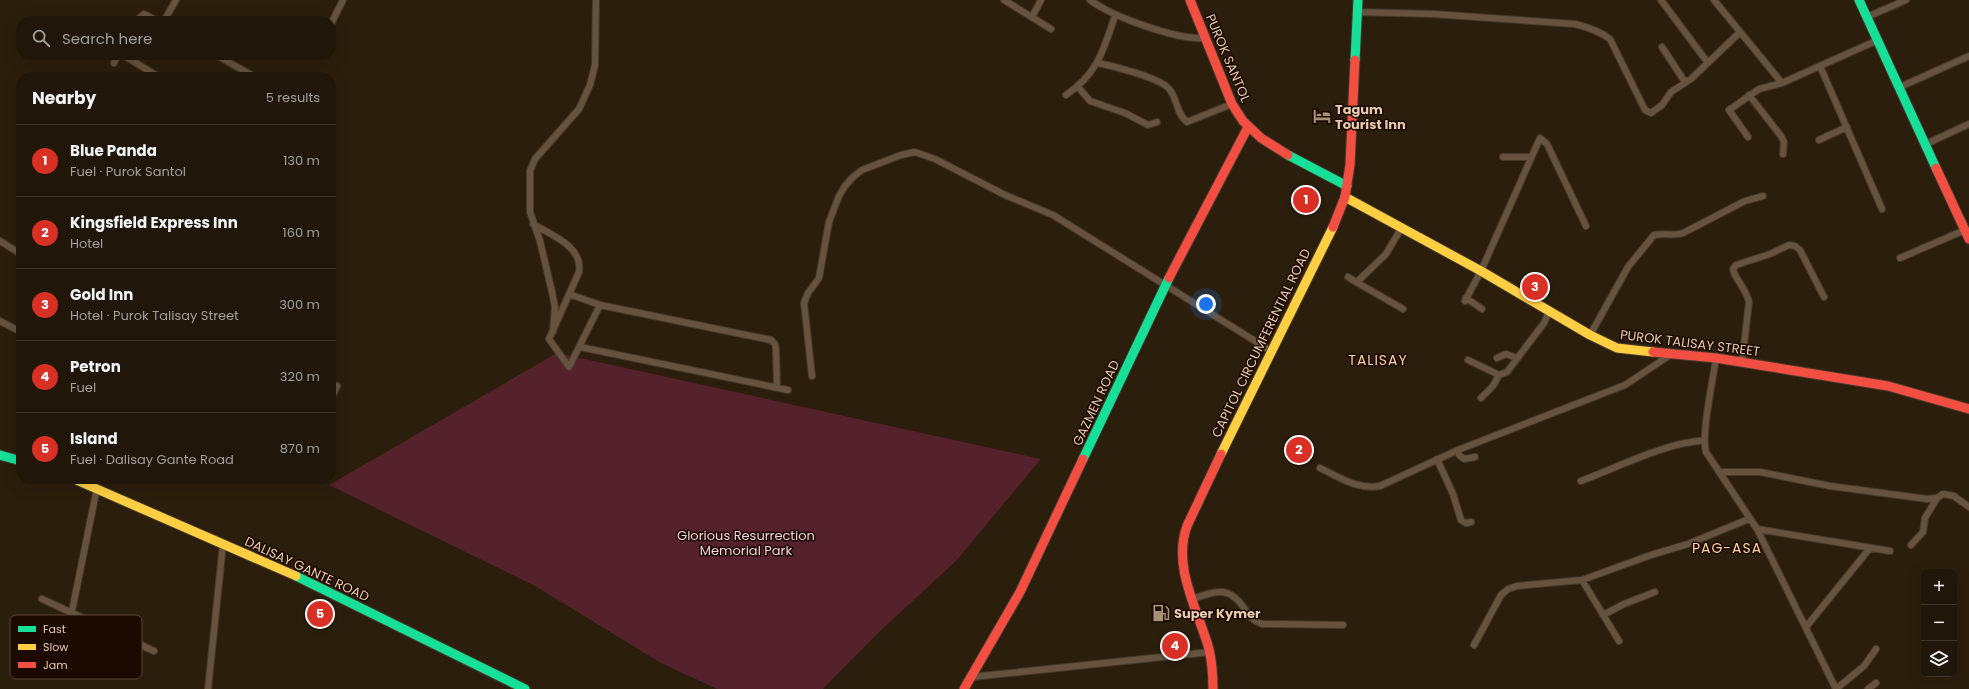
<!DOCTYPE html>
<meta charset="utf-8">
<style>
:root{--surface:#20160a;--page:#281f13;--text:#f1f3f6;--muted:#a29f9c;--line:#3d352b;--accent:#d93025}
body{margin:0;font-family:Poppins,sans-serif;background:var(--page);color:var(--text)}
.controls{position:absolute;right:12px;bottom:12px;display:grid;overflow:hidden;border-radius:8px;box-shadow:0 4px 16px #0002}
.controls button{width:36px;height:36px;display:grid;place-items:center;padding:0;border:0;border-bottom:1px solid var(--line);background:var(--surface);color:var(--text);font:20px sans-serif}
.you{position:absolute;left:1206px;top:304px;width:14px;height:14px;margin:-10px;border:3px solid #fff;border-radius:50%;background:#1a73e8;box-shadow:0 0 0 6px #1a73e833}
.badge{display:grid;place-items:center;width:26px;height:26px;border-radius:50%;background:var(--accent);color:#fff;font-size:13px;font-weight:700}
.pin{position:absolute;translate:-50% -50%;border:2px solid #fff;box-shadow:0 1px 4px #0006}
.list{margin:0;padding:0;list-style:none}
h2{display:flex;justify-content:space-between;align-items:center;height:52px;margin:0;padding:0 16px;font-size:17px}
h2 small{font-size:13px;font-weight:400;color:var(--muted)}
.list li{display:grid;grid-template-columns:26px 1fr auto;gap:12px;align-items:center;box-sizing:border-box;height:72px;padding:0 16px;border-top:1px solid var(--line)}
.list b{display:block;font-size:15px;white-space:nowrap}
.list p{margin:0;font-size:13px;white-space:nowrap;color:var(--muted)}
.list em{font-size:13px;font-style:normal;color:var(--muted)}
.icon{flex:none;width:22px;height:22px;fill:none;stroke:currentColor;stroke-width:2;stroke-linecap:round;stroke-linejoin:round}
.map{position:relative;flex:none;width:1969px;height:689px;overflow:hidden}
.search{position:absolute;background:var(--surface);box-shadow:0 4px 16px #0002;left:16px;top:16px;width:320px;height:44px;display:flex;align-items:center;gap:10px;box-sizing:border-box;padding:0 14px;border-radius:16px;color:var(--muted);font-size:15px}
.panel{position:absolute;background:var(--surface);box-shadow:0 4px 16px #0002;left:16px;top:72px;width:320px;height:412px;border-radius:16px}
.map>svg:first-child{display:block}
.green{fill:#55212a}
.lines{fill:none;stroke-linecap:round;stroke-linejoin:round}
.street-casing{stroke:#47392a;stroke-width:8}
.fast-casing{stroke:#47392a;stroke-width:11}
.slow-casing{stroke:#47392a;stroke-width:11}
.jam-casing{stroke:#47392a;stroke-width:11}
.street{stroke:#65533f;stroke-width:6}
.fast{stroke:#16e098;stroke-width:9}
.slow{stroke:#ffcf43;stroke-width:9}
.jam{stroke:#f24e42;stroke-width:9}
.labels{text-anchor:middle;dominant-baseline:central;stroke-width:3;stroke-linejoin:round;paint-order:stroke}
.street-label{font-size:13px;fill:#e8ccb0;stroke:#1c0900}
.poi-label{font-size:13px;font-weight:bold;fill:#e8ccb0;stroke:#1c0900;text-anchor:start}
.park-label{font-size:13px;fill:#f1d3d8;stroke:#1c0900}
.neighbourhood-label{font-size:14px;letter-spacing:1px;fill:#fcd0a2;stroke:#1c0900}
.key{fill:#1c0900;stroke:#594435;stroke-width:1}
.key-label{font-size:11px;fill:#e8ccb0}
</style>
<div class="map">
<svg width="1969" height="689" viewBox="0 0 1969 689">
<rect width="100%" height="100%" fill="#2b1e0d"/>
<path class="green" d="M557,353l484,106 -85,102 -76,70 -57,58h-106l-56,-26 -126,-77 -206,-101z"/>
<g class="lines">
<g class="street-casing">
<path id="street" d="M1004,0l47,29
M1090,0c23,17 87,40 114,38
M1661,0l47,63
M1714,0l68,83
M1357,12l76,2 142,10c12,3 25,7 35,15l35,71 6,3 11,-8 9,-13 20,-13 48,-46
M1032,17l9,-17
M1867,17l39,-17
M136,21l8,-7 14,7
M164,21l12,-21
M331,24l12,-24
M1662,47l23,35
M123,55l36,22
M216,55l39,22
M114,63l4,-8
M1098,63c15,3 64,15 72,27 7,9 7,25 17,32l45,-18
M1820,66l62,143
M1078,87l12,14 35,12 23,12 9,-3
M1900,87l69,-31
M1066,95c32,-22 37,-44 49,-79
M1749,95l32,41 3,6 -1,12
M1748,137l-19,-27 30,-21 23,-6 96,-43
M1819,140l28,-13
M1926,144l43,-20
M1503,157h28
M533,224c18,11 50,22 46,48l-30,67 20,28 31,-62
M0,241l21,13
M1900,258l65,-28
M1348,277l8,5 3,-2 27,-26 16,-27
M1356,282l47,27
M569,294l31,11 171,35 4,4 1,6 1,37
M1466,298l16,11
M1465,301l16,-30 59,-133 7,6 39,82
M0,321l21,11
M553,331l2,-24 -3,-15 -12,-51 -10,-29v-41l5,-12 44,-50 11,-24 5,-20 1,-65
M1590,335l38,-68 26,-32c10,-2 19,1 29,-2l62,-32 18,-5
M580,347l208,43
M1497,358l9,-4 11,4
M1716,358c-3,22 -15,76 -10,94l51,77 79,160
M1468,360l31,15 8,-3 37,-49 5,-11
M1742,362l7,-60c-3,-14 -15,-24 -16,-33l3,-4 34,-11 19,-9 6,1 5,4 24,47
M812,376l-8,-73 4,-10 11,-15 10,-56 10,-26 6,-10 8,-9 9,-7 39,-15 14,-3 20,7 70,36 48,20 218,136
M1481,398l12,-12 6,-11
M331,399l6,-13
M1458,450l1,5 5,4 11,-2
M1437,459l16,35 8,26 5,3 5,-1
M1320,468c19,9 37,22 60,18l78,-36 167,-65 48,-32
M1719,472h41l70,14 97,13 10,-1
M1581,481c40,-15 81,-37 124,-41
M1757,529l133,22
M1911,545l12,-13 2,-14 12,-20 6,-4 11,2 15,11
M1582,580l37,61
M42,599l112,52
M1192,599c22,-7 36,-15 52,9 6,8 8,13 18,16l81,1
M72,611l25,-123
M1603,615l21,-11 31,-12
M1806,627l64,-79
M1474,645l27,-50 7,-6 9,-3 65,-6 69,-25 37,-11 61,-25
M972,677l238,-25
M208,689l15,-145
M1836,689l28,-23 12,-17
M1868,689l8,-6"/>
</g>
<g class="fast-casing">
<path id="fast" d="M1859,0l77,168
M1355,60l3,-60
M1288,155l59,31
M0,455l21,6
M1083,459l86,-181
M296,576l229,113"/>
</g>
<g class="slow-casing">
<path id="slow" d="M1345,197l136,74 109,64 27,13 36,4
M1221,454l112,-227
M74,479l222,97"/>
</g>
<g class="jam-casing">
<path id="jam" d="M1190,0l42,104 11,17 18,17 27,17
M1936,168l33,71
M1333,227l12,-30 5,-32 5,-105
M1169,278l79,-151
M1653,352l63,6 172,28 81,23
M964,689l56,-97 63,-133
M1213,689c0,-14 -1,-27 -4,-40 -11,-39 -37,-82 -22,-123l34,-72"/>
</g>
<use href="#street" class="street"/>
<use href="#fast" class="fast"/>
<use href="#slow" class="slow"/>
<use href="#jam" class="jam"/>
</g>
<defs>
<g id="hotel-bare" transform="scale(1.38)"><path d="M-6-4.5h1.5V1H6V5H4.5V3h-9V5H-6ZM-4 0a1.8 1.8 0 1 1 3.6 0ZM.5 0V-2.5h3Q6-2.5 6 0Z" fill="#a68f77" stroke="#1c0900" stroke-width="2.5" paint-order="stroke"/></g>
<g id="fuel-bare" transform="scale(1.38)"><path d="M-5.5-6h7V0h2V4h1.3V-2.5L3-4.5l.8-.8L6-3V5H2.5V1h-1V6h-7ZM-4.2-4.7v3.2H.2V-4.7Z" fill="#a68f77" stroke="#1c0900" stroke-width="2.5" paint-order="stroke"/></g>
</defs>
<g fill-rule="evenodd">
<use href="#hotel-bare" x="1322" y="116"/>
<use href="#fuel-bare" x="1161" y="613"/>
</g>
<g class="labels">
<g class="street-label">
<text transform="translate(1228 58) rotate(67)">PUROK SANTOL</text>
<text transform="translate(1261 343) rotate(-64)">CAPITOL CIRCUMFERENTIAL ROAD</text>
<text transform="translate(1690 343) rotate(7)">PUROK TALISAY STREET</text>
<text transform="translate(1096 403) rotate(-65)">GAZMEN ROAD</text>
<text transform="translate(307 569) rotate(25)">DALISAY GANTE ROAD</text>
</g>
<g class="poi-label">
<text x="1335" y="109">Tagum<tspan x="1335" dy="15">Tourist Inn</tspan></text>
<text x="1174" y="613">Super Kymer</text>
</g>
<g class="park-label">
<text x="746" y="535">Glorious Resurrection<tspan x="746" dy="15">Memorial Park</tspan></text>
</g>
<g class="neighbourhood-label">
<text x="1378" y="360">TALISAY</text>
<text x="1727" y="548">PAG-ASA</text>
</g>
</g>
<rect x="10" y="615" width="132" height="64" rx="6" class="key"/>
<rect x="18" y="626" width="18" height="6" fill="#16e098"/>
<rect x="18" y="644" width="18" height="6" fill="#ffcf43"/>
<rect x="18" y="662" width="18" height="6" fill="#f24e42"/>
<g class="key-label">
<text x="43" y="633">Fast</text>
<text x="43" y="651">Slow</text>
<text x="43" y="669">Jam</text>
</g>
</svg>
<div class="controls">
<button>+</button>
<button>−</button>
<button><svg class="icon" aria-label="layers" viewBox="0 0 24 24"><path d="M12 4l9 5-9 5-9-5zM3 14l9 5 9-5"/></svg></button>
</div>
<div class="you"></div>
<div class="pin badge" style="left:1306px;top:200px">1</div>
<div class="pin badge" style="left:1299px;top:450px">2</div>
<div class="pin badge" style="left:1535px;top:287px">3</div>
<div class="pin badge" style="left:1175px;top:646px">4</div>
<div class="pin badge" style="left:320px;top:614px">5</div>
<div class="search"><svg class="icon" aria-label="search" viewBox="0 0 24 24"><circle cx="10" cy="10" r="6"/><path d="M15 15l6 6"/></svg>Search here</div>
<section class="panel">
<h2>Nearby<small>5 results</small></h2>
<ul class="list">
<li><span class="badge">1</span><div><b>Blue Panda</b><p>Fuel · Purok Santol</p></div><em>130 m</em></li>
<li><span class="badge">2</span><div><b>Kingsfield Express Inn</b><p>Hotel</p></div><em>160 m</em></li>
<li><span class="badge">3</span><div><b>Gold Inn</b><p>Hotel · Purok Talisay Street</p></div><em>300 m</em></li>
<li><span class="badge">4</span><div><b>Petron</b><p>Fuel</p></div><em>320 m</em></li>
<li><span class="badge">5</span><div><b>Island</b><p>Fuel · Dalisay Gante Road</p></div><em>870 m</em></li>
</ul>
</section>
</div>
